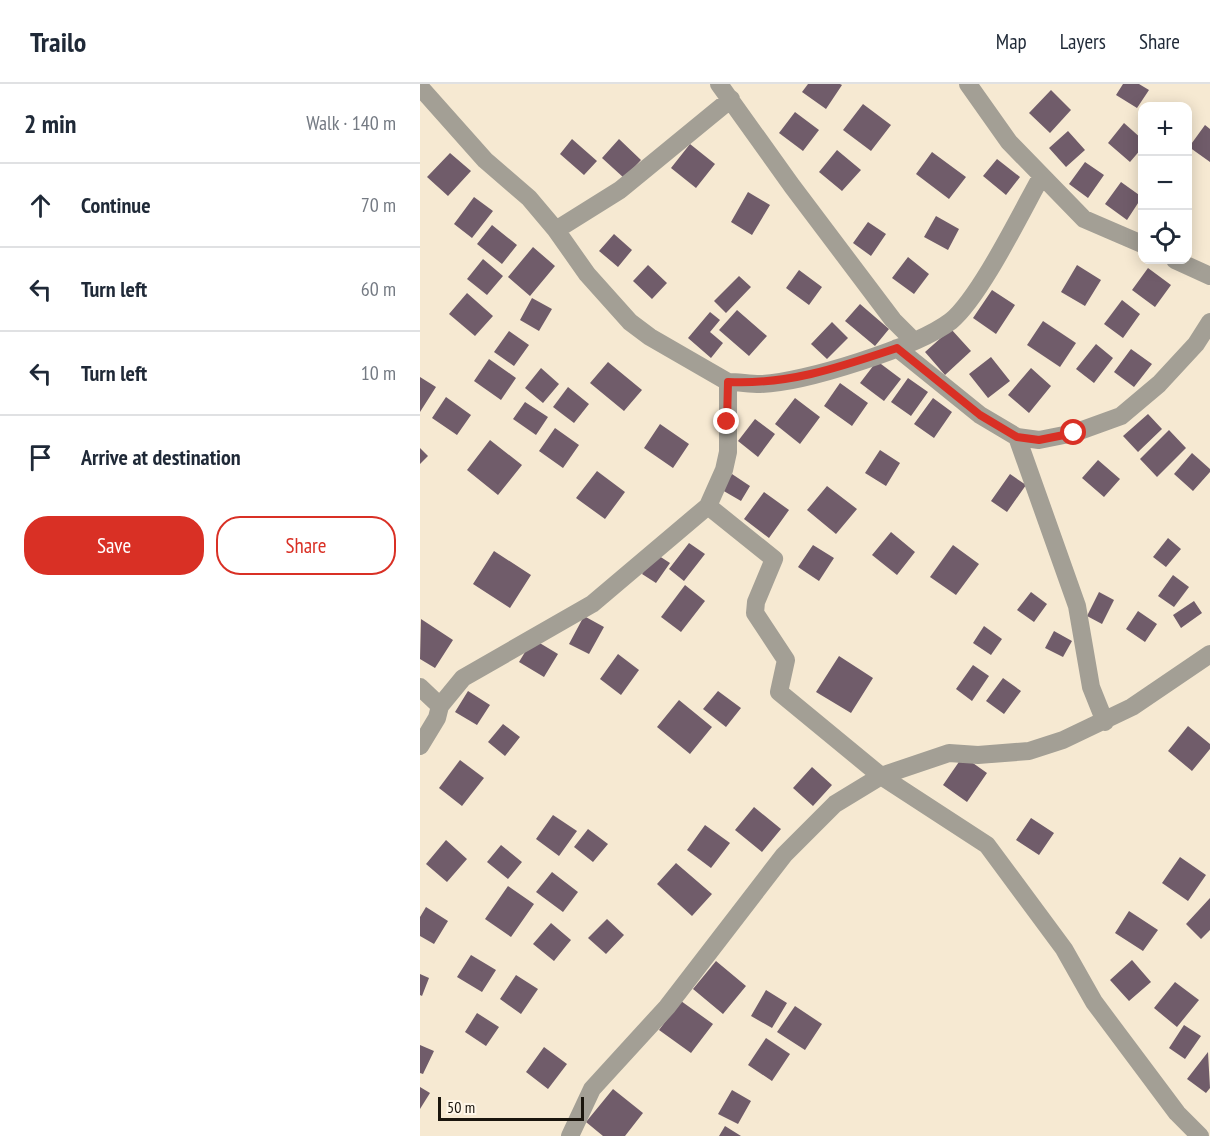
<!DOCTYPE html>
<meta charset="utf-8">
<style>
:root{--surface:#fff;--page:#f2f2f3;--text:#1f2937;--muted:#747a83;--line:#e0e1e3;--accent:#d93025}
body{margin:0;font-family:"PT Sans Narrow",sans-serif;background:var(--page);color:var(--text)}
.controls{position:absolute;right:18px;top:18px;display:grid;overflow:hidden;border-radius:12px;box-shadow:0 3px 15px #0003}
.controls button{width:54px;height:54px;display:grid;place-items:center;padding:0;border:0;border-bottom:2px solid var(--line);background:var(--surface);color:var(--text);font:30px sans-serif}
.scale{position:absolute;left:18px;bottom:15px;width:146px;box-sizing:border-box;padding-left:6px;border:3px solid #1a150d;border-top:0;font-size:16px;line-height:21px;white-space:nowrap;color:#1a150d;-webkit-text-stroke:4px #fff7e9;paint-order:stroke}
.stop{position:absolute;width:18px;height:18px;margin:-14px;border:4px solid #d93025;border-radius:50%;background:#fff}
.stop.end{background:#d93025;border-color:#fff;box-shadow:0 2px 6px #0008}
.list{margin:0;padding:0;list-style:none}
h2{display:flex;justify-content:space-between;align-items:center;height:78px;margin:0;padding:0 24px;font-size:26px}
h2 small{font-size:20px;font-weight:400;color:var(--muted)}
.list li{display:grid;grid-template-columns:39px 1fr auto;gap:18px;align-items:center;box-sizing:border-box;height:84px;padding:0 24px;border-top:2px solid var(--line)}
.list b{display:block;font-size:22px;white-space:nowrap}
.list em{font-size:20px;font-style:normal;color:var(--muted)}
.actions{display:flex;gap:12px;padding:18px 24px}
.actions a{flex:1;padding:14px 0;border:2px solid var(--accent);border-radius:24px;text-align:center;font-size:21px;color:var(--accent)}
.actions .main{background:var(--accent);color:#fff}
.icon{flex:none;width:33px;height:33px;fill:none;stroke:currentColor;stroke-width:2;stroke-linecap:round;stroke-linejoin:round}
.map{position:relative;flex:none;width:790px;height:1052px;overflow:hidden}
header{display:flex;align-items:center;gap:36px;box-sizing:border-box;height:84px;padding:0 30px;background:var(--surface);border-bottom:2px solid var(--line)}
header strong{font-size:28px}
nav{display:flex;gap:33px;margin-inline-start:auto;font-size:21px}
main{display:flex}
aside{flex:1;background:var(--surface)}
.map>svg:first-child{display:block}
.building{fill:#705c6a}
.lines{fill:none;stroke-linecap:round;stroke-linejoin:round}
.street{stroke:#a39f95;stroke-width:18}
.route{stroke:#d93025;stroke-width:8}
</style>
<header>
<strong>Trailo</strong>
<nav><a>Map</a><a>Layers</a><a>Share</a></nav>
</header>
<main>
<aside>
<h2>2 min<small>Walk · 140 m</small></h2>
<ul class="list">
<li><svg class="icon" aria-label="ahead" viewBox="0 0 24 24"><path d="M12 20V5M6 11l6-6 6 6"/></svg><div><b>Continue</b></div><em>70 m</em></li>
<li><svg class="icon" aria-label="left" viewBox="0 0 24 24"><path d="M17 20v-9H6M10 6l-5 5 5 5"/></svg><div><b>Turn left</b></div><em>60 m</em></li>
<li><svg class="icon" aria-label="left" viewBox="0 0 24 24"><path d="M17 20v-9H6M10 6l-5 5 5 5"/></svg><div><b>Turn left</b></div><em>10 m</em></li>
<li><svg class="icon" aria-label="arrive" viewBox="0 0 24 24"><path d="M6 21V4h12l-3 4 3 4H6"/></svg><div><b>Arrive at destination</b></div></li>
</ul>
<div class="actions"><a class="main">Save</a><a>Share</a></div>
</aside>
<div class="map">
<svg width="790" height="1052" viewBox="0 0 790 1052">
<rect width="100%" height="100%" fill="#f6e9d2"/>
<path class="building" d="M388,0h32l2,1 -16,24 -24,-17z
M703,0h16l10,6 -12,18 -21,-13z
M631,6l20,20 -21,23 -21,-20z
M443,20l28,21 -20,26 -28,-21z
M375,28l24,18 -16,21 -24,-18z
M704,39l18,16v9l-12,14 -22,-19z
M785,41l5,4v33l-21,-15z
M648,47l17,19 -19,17 -17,-19z
M152,55l25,22 -13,14 -24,-21z
M199,55l22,21 -17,18 -22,-20z
M270,60l25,20 -19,24 -25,-20z
M417,66l24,20 -19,21 -23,-19z
M512,68l34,25 -17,22 -33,-25z
M30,69l21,18 -23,25 -21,-19z
M577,75l23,18 -14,18 -23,-19z
M665,78l19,13 -16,23 -19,-14z
M701,98l21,15 -15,23 -22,-16z
M328,108l22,13 -18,30 -21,-13z
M54,113l19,14 -21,27 -18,-14z
M516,132l23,13 -11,21 -24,-13z
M448,138l18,12 -15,22 -18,-13z
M72,141l25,20 -15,19 -25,-20z
M194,150l18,16 -14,17 -19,-16z
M113,163l22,19 -25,30 -22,-19z
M488,173l21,17 -15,20 -22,-16z
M63,175l20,17 -16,19 -20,-16z
M228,181l19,18 -15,16 -19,-18z
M657,181l24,15 -16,26 -24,-14z
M728,184l23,17 -16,22 -23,-17z
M379,186l23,17 -13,18 -23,-17z
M319,192l12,11 -25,26 -12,-12z
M572,206l23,15 -19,29 -23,-16z
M47,209l26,23 -18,20 -26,-22z
M112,214l20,11 -13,22 -19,-11z
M702,216l18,14 -17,24 -19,-14z
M440,220l29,25 -14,17 -30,-25z
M317,226l30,26 -18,20 -30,-26z
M290,228l10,8 -10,12 13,11 -12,15 -23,-20z
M623,237l33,22 -16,24 -33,-22z
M412,238l16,16 -21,21 -16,-15z
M531,245l20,22 -26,24 -20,-23z
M89,247l20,14 -15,21 -20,-14z
M676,260l17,14 -19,25 -18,-14z
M711,265l21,15 -18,23 -20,-15z
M571,273l19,24 -22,17 -19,-24z
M69,275l27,19 -15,22 -27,-19z
M457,277l24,18 -17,22 -24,-18z
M188,278l34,28 -18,21 -34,-28z
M121,284l18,16 -16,19 -18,-15z
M611,284l20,18 -22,27 -21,-18z
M0,293l16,10 -16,25z
M488,294l20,14 -17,24 -20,-14z
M420,299l28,20 -16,23 -28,-20z
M148,303l21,17 -15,19 -21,-16z
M26,313l25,18 -14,20 -25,-17z
M375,314l25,19 -20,27 -25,-20z
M513,314l19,14 -18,26 -20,-14z
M105,318l23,15 -12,18 -23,-16z
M728,330l14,15 -24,23 -15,-16z
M335,335l20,15 -17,23 -20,-16z
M240,340l29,20 -16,24 -29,-20z
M135,344l24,17 -16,23 -24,-17z
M749,346l17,18 -29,29 -17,-18z
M70,356l32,25 -24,30 -31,-25z
M0,364l8,8 -8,8z
M460,366l20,13 -14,23 -21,-13z
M772,369l18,16v3l-17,19 -19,-17z
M678,376l22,19 -16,18 -22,-19z
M177,387l28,21 -20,27 -29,-21z
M312,390l18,12 -9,15 -19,-11z
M590,390l16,11 -19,27 -16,-11z
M407,402l30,23 -21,25 -29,-24z
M344,408l25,18 -20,28 -25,-19z
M471,448l24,20 -18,23 -25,-20z
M748,454l13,11 -15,18 -13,-10z
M269,459l16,11 -21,27 -15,-12z
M393,461l21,13 -15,23 -21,-14z
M533,461l26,19 -23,31 -26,-18z
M74,467l37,24 -21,33 -37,-24z
M236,470l14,9 -14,20 -14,-9z
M753,491l16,12 -15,20 -16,-11z
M265,501l20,16 -24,31 -20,-15z
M611,508l16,12 -13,18 -17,-12z
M679,508l15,8 -12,24 -15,-8z
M774,517l8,12 -21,15 -8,-13z
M718,527l19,13 -12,18 -19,-13z
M164,532l20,11 -15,27 -20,-10z
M1,535l32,21 -18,28 -15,-9z
M564,542l18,13 -11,16 -18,-12z
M634,547l18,10 -9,16 -18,-9z
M113,555l25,15 -14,23 -25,-15z
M198,570l21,16 -18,25 -21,-16z
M419,572l34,22 -22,35 -35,-21z
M553,581l16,11 -17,25 -16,-12z
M583,594l18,13 -17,23 -18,-13z
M48,607l22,14 -13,20 -22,-13z
M298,607l23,17 -15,19 -23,-18z
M259,616l33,27 -22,27 -33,-27z
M83,640l17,13 -15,19 -17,-14z
M768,642l22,18v5l-18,22 -24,-20z
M543,672l24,17 -20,29 -24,-17z
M40,676l24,18 -22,28 -23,-18z
M392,683l20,18 -19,21 -20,-18z
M334,723l27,22 -19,23 -27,-22z
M133,731l24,16 -18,25 -23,-17z
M611,734l23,15 -15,22 -23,-15z
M285,741l25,18 -19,25 -24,-18z
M168,745l20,15 -15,18 -19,-15z
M26,756l21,19 -20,23 -21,-18z
M81,761l21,17 -14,17 -21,-17z
M760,773l26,18 -18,26 -26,-18z
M256,779l36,31 -20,22 -35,-32z
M132,788l26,20 -15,20 -27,-20z
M88,802l26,18 -23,33 -26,-18z
M790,814v32l-9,9 -15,-15z
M6,823l22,14 -14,23 -14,-8v-19z
M709,827l29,19 -15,21 -28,-18z
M187,835l17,16 -18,19 -18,-16z
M131,839l20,17 -17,21 -21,-17z
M51,871l25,15 -14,22 -25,-15z
M712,876l19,22 -22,19 -19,-21z
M296,877l30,25 -23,28 -30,-25z
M0,890l9,4 -7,18 -2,-1z
M96,891l22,14 -17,25 -21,-15z
M755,898l24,18 -22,27 -23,-19z
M346,906l21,13 -15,25 -21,-12z
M261,917l32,23 -22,29 -32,-23z
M375,922l27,18 -17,26 -28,-18z
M57,929l22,14 -13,19 -21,-14z
M764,941l17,11 -16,23 -16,-11z
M346,954l24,16 -18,27 -24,-16z
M0,961l14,6 -11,23 -3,-1z
M124,963l23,17 -19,25 -22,-17z
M788,968l2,36 -4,5 -19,-14z
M0,1003l10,6 -10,16z
M193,1005l30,24 -18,23h-22l-17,-14z
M312,1006l19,11 -13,23 -20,-10z
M305,1042l16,10h-22z"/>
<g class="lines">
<path class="street" d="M299,0l73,102 101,134 21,21
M548,0l41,58 75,77 58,25
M0,3l65,73 44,38 27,32 31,44 43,48 20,15 78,45v70l-4,18 -16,36 -116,98 -129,74 -23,28
M136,146l64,-40 111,-91
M755,176l35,16
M477,264l83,67 37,22 22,3 35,-7 47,-17 38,-32 37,-40 14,-22
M308,298c11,0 21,2 32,2 43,-1 157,-37 191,-63 29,-24 70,-108 90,-144
M597,353l60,169 14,81 14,35
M288,422l66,53 -18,43 -1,11 31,47 -7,32 102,84 106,69 77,104 30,53 83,111 23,23
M0,603l20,19 -3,12 -17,28
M150,1052l22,-47 75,-82 117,-152 51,-51 46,-28 68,-23 29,2 51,-4 34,-11 69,-33 78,-53"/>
</g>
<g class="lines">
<path class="route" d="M307,338l1,-40c61,3 112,-15 169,-34l83,67 37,22 22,3 35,-7"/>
</g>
</svg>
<div class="controls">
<button>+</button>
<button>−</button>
<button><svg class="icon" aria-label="locate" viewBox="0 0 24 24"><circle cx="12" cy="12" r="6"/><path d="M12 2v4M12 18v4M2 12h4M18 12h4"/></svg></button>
</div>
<div class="scale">50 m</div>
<div class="stop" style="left:654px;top:349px"></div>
<div class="stop end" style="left:307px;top:338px"></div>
</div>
</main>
